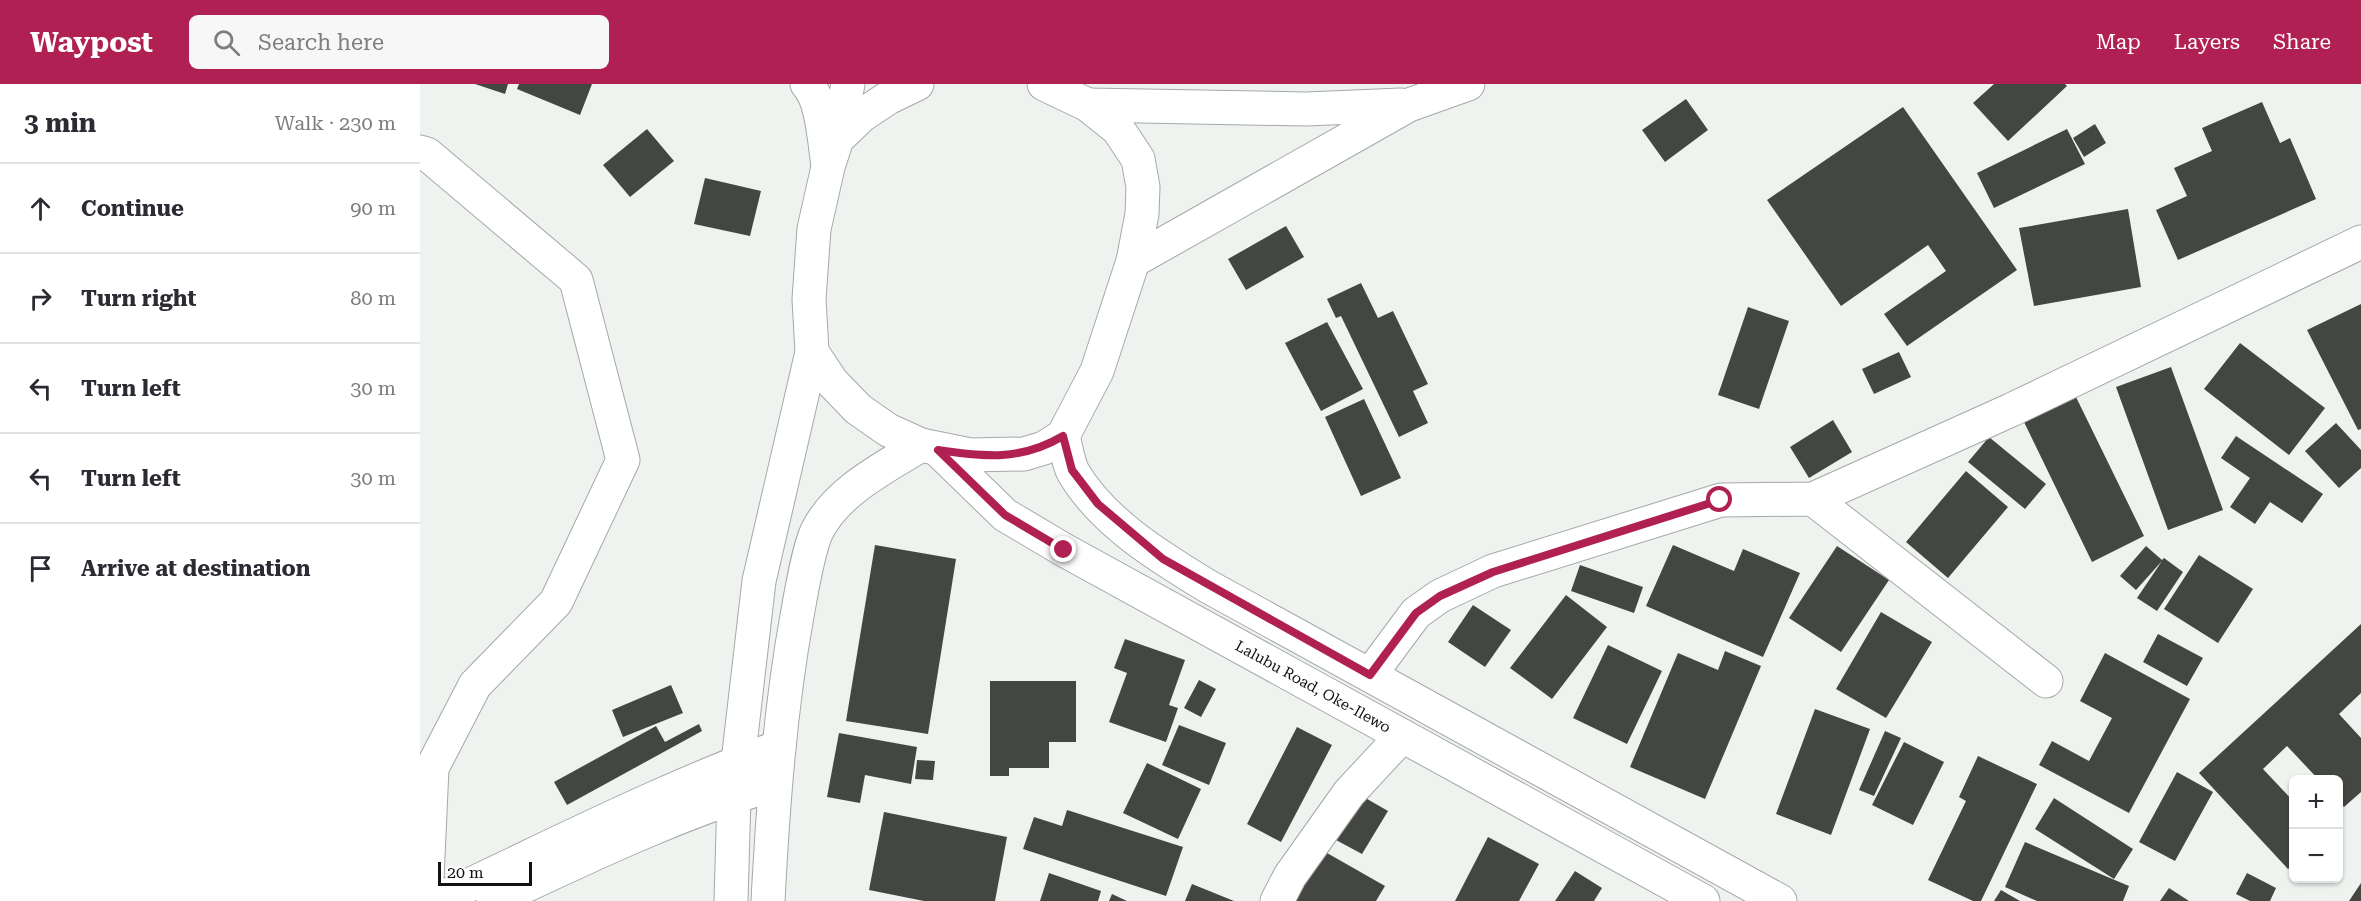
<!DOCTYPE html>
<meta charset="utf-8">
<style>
:root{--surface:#fff;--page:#f7f7f7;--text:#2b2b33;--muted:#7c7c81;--line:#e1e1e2;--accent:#b02053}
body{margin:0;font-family:"Roboto Serif",serif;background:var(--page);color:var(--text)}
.controls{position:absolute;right:18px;bottom:18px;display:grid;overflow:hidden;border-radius:9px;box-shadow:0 2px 4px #0004}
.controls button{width:54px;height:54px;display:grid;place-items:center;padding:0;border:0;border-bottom:2px solid var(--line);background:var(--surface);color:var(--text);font:30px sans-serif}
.scale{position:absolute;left:18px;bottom:15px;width:94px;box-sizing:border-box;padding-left:6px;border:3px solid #111312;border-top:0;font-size:16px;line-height:21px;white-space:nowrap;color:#111312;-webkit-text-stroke:4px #fefffe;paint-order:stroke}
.stop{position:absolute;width:18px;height:18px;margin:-14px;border:4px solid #b02053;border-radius:50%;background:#fff}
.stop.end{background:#b02053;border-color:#fff;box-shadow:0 2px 6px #0008}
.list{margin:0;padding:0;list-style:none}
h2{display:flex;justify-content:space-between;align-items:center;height:78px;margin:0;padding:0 24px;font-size:26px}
h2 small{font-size:20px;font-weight:400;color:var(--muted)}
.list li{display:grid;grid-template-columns:39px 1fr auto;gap:18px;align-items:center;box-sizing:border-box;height:90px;padding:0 24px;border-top:2px solid var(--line)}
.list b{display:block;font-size:22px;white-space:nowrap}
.list em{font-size:20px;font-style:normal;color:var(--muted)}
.icon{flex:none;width:33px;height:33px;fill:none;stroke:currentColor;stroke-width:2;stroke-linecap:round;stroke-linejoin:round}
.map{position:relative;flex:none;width:1941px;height:817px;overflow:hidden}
header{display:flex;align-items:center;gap:36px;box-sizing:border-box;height:84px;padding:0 30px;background:var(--accent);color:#fff}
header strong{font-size:28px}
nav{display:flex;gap:33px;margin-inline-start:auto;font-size:21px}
.search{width:420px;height:54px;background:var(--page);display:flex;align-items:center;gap:15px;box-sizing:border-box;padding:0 21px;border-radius:9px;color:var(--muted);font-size:22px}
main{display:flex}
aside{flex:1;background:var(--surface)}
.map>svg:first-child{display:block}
.building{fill:#444642}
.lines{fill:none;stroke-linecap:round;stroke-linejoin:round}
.minor-casing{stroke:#a5a9a6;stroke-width:35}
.major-casing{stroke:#a5a9a6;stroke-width:35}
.minor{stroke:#fff;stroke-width:33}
.major{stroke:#fff;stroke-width:33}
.route{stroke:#b02053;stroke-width:8}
.labels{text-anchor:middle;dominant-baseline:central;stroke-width:6;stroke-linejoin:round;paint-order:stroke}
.street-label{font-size:15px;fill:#111312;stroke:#fefffe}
</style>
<header>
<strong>Waypost</strong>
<div class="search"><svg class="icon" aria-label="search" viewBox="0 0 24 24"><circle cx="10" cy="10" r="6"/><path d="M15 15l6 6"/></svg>Search here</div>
<nav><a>Map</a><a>Layers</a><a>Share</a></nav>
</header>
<main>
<aside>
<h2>3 min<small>Walk · 230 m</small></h2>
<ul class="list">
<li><svg class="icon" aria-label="ahead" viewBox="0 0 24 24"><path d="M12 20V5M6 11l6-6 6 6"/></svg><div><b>Continue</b></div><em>90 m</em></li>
<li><svg class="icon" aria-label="right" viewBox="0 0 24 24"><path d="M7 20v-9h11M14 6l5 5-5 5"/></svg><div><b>Turn right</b></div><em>80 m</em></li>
<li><svg class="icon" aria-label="left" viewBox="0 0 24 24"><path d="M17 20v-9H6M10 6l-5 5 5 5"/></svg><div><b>Turn left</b></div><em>30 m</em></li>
<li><svg class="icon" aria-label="left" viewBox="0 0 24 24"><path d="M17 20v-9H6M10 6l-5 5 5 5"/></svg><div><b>Turn left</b></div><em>30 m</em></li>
<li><svg class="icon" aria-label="arrive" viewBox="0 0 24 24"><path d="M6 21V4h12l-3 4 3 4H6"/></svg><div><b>Arrive at destination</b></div></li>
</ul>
</aside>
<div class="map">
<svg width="1941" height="817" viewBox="0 0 1941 817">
<rect width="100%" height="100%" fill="#eff3f0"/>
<path class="building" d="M55,0h33l-3,10z
M99,0h73l-12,31 -63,-26z
M1574,0h71l2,2 -59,55 -35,-38z
M1266,15l22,31 -43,32 -23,-32z
M1842,18l18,41 10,-5 26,61 -138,61 -22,-50 31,-14 -13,-28 38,-17 -10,-23z
M1483,23l114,163 -110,76 -23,-32 62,-43 -18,-26 -87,61 -74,-106z
M1675,40l11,19 -22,14 -11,-19z
M227,45l27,32 -44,36 -27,-32z
M1647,45l18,35 -91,44 -17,-35z
M285,94l56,13 -11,45 -56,-12z
M1708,125l13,78 -107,19 -15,-78z
M866,142l18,31 -58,33 -18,-31z
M941,199l17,35 15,-7 35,73 -15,7 15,32 -29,14 -58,-121 -5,2 -9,-19z
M1941,220v125l-3,1 -51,-100z
M1328,223l41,14 -30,88 -41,-14z
M907,238l36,67 -42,22 -36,-68z
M1820,259l85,65 -36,47 -85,-66z
M1479,268l12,25 -37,17 -12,-25z
M1751,283l52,143 -55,20 -52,-143z
M1656,313l68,139 -52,26 -68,-140z
M944,315l37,79 -40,18 -36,-79z
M1413,336l19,32 -43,26 -19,-31z
M1916,339l25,27v18l-22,20 -34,-37z
M1816,352l87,58 -21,29 -32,-21 -15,22 -25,-17 20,-29 -29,-20z
M1569,353l57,47 -21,25 -57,-47z
M1546,387l42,36 -60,71 -42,-36z
M455,461l81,14 -28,175 -82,-13z
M1253,461l61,26 9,-22 57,24 -37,84 -117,-51z
M1417,462l52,34 -48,72 -52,-34z
M1726,462l16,14 2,-2 19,14 -26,39 -20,-13 25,-37 -26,29 -16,-14z
M1779,471l54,34 -35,54 -54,-34z
M1160,481l63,22 -9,26 -63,-22z
M1146,511l41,32 -55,72 -42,-31z
M1053,521l38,25 -26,37 -37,-25z
M1461,528l51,30 -46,76 -50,-29z
M1941,540v69l-22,21 22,24v54l-17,15 -6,-6v-21h-19l-32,-34 -24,23 31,33v62l-6,5 -89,-96z
M1738,550l45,24 -16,28 -44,-24z
M705,555l60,21 -16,45 9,3 -12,34 -57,-20 18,-49 -13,-5z
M1188,561l54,26 -35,73 -54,-26z
M1305,567l36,15 -56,133 -75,-32 48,-114 40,17z
M1685,569l85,46 -61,114 -90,-48 13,-24 37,20 23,-43 -32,-17z
M779,596l17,9 -15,28 -17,-9z
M570,597h86v61h-27v26h-40v8h-19z
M251,601l12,28 -60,24 -11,-27z
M1395,625l55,20 -39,106 -55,-21z
M279,640l3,7 -135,74 -13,-23 102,-56 9,16z
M759,641l47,18 -17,42 -47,-20z
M877,643l35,18 -51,97 -34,-18z
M1465,647l16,7 -27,58 -15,-6z
M419,649l78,14 -6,37 -46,-9 -5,28 -33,-6z
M1484,658l40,20 -31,63 -41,-20z
M1558,672l59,28 -56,117h-8l-45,-21 38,-79 -7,-4z
M497,676l18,1 -2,19 -18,-1z
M727,679l54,26 -23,50 -55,-26z
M1757,688l36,20 -38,69 -36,-19z
M942,712l26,15 -26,43 -26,-14z
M1634,714l79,51 -19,30 -79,-50z
M647,726l116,37 -17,49 -143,-47 11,-32 28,9z
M464,728l123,25 -12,64h-71l-55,-11z
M1068,753l51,27 -20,37h-64z
M1605,758l104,44 -6,15h-86l-32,-14z
M900,765l65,37 -9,15h-84z
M1155,787l27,17 -8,13h-39z
M629,789l52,18 -3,10h-58z
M1827,789l29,15 -6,13h-20l-14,-7z
M1941,799v18h-12z
M772,800l42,17h-49z
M1749,804l20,13h-29z
M1581,806l19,11h-26z
M692,810l15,7h-18z"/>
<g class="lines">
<g class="minor-casing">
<path id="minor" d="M668,21l218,4 95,-4
M417,55l11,-55
M0,68l7,2 149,126 47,180 -67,142 -81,83 -43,83 -6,133
M713,177l276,-156 59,-21
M1393,415l233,182
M950,591l46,-62 24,-17 53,-25 228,-71 92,-1 198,-89 350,-168
M15,817c114,-53 226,-111 344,-154
M73,817c92,-43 184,-88 282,-117
M857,817l13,-25 59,-83 53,-57"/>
</g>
<g class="major-casing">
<g id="major">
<path d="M387,0c16,17 17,58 21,81"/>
<path d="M497,0l-29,14 -27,18 -24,23 -9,28 -14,62 -5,70 3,53 20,30 26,27 30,21 33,15 49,10 54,-1 20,-6 19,-12 34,-65 36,-110 9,-47 1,-27 -5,-28 -20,-30 -30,-24 -44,-21"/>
<path d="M643,352c3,11 5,26 10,36 30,51 87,85 136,115l571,314"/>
<path id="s1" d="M518,366l67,65 59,35 639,351"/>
<path d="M311,817l3,-105 25,-215 53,-229"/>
<path d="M348,817c5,-96 12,-191 29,-285 4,-22 11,-66 20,-85 20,-40 67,-63 104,-86"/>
</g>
</g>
<use href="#minor" class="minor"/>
<use href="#major" class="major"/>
</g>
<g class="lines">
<path class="route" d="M644,466l-59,-35 -67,-65c46,7 83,11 125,-14l9,34 26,34 65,55 207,116 46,-62 24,-17 53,-24 227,-72"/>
</g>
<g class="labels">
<g class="street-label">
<text stroke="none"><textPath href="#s1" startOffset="446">Lalubu Road, Oke-Ilewo</textPath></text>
</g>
</g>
</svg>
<div class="controls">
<button>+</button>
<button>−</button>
</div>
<div class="scale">20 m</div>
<div class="stop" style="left:1300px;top:416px"></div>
<div class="stop end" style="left:644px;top:466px"></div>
</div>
</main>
